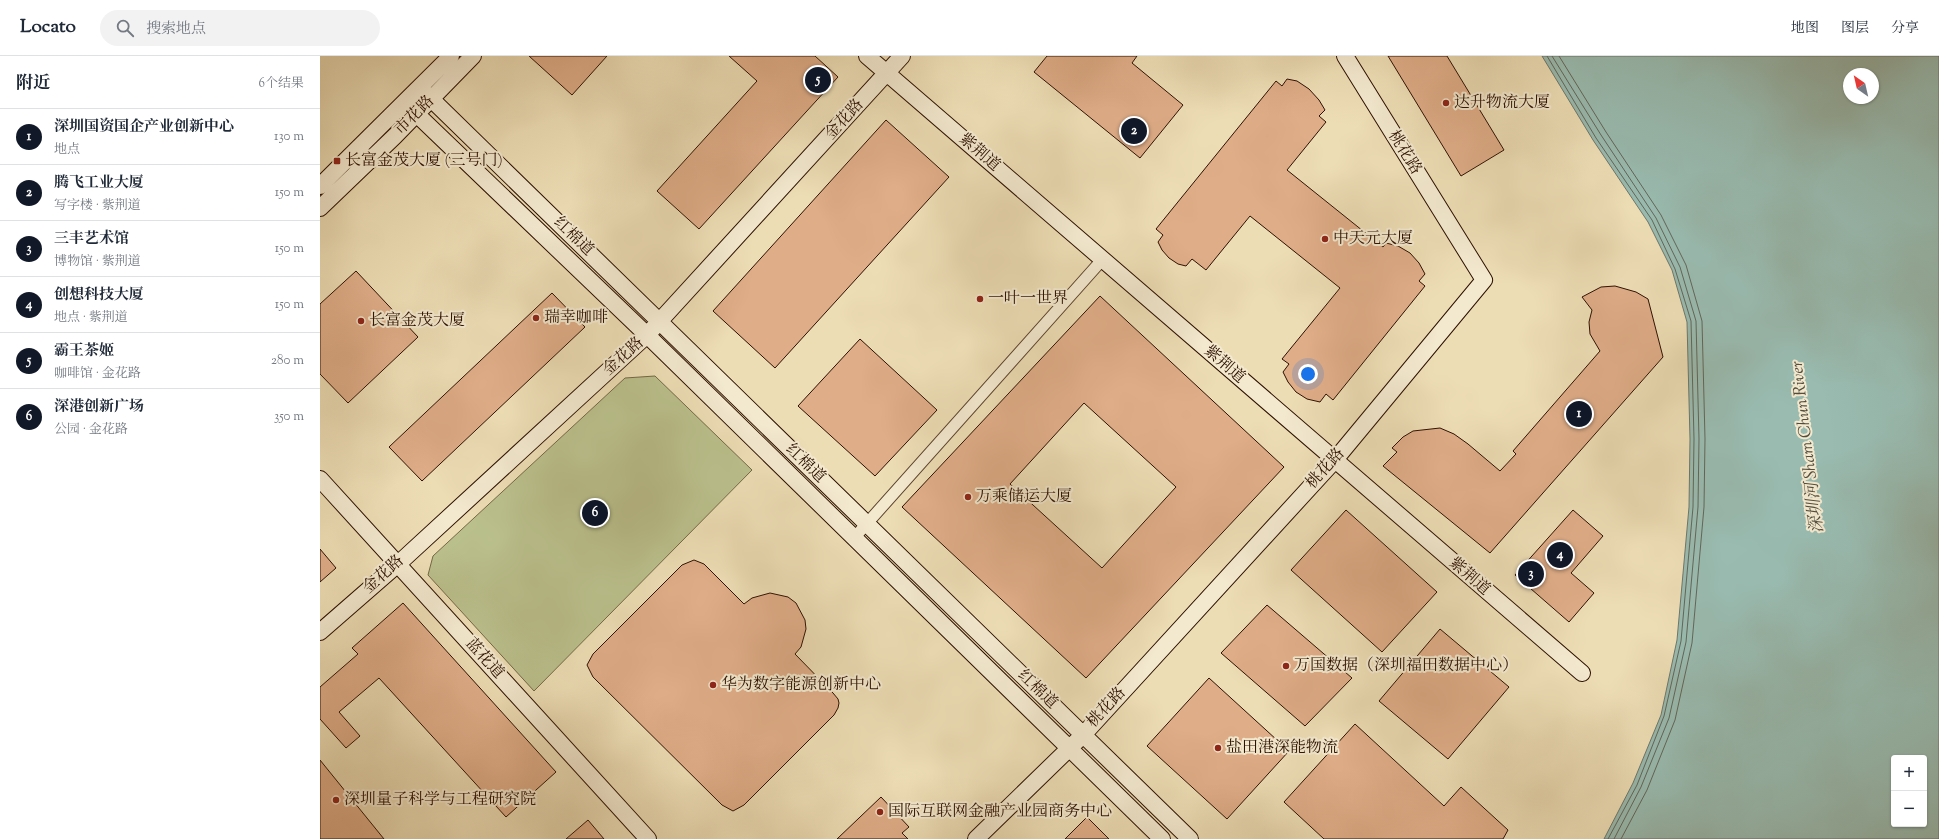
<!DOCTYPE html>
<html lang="zh">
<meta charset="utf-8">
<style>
:root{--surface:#fff;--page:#f2f2f3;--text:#1f2937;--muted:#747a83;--line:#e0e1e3;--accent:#111827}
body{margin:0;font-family:"Sorts Mill Goudy","Noto Serif SC",serif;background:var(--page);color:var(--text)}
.controls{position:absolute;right:12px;bottom:12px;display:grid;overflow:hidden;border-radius:4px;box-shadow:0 1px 3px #0004}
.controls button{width:36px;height:36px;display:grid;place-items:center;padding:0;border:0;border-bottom:1px solid var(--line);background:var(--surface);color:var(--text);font:20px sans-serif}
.compass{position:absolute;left:1523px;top:12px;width:36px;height:36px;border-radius:50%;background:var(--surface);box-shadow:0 1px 3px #0004;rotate:326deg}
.you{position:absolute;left:988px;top:318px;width:14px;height:14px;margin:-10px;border:3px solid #fff;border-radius:50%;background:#1a73e8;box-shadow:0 0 0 6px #1a73e833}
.badge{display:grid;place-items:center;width:26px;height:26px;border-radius:50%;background:var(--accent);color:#fff;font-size:13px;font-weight:700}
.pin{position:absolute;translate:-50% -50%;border:2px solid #fff;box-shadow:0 1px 4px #0006}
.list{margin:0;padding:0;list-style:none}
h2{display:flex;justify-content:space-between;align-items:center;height:52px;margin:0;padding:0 16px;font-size:17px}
h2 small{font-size:13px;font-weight:400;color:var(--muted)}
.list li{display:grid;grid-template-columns:26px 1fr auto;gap:12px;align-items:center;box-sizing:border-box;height:56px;padding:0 16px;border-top:1px solid var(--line)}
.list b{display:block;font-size:15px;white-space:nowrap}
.list p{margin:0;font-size:13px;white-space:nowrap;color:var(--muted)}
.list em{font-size:13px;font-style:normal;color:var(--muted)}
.icon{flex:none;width:22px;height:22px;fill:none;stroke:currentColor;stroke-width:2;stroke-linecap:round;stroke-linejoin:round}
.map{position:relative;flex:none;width:1619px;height:783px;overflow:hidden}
header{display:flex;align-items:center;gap:24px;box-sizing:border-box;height:56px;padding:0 20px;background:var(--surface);border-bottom:1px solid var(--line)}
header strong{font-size:19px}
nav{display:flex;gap:22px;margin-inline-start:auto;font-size:14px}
.search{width:280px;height:36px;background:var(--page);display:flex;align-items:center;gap:10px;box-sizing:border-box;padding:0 14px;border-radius:22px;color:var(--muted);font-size:15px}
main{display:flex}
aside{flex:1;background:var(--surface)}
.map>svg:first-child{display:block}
.green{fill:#bac08c;stroke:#746846}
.water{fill:#99bbb0;stroke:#6e776a;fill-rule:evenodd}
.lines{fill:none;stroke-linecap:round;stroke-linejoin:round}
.shore{stroke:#636658;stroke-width:1}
.building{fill:#dfad88;stroke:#2d1001;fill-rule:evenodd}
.street-casing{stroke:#5d432e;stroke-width:13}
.secondary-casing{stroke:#2d1001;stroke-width:18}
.street{stroke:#f3e9cf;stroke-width:11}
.secondary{stroke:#f3e9cf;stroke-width:16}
.poi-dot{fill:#8f2418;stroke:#f3e9cf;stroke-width:1.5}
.labels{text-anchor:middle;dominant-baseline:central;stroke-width:4;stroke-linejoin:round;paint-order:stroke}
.poi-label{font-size:16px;fill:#2d1001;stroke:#f3e9cf;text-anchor:start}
.street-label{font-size:16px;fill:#2d1001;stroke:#f3e9cf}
.water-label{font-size:17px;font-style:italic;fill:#534c3e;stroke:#f3e9cf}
</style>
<header>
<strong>Locato</strong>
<div class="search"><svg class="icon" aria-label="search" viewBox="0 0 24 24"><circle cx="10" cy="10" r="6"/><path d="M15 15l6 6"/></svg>搜索地点</div>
<nav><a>地图</a><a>图层</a><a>分享</a></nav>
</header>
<main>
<aside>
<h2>附近<small>6个结果</small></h2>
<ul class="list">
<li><span class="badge">1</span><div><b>深圳国资国企产业创新中心</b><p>地点</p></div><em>130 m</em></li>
<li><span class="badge">2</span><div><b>腾飞工业大厦</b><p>写字楼 · 紫荆道</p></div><em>150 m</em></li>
<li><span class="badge">3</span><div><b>三丰艺术馆</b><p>博物馆 · 紫荆道</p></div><em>150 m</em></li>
<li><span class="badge">4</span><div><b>创想科技大厦</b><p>地点 · 紫荆道</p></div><em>150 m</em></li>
<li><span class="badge">5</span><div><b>霸王茶姬</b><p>咖啡馆 · 金花路</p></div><em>280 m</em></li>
<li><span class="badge">6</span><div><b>深港创新广场</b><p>公园 · 金花路</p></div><em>350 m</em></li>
</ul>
</aside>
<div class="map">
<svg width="1619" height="783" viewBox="0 0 1619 783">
<rect width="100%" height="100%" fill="#edddb5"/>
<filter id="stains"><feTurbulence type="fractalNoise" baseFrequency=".005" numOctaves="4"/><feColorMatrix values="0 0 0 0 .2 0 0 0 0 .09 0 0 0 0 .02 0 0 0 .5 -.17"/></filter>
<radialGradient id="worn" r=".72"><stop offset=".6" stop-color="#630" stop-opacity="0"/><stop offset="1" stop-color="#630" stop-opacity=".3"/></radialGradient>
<path class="green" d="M335,320l97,94 -218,221 -106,-116 5,-19 192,-178z"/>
<path class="water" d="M1222,0h397v783h-335l29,-56 28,-68 16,-75 12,-133 1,-68 -3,-117 -15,-52 -24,-48 -55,-82zM1529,18h24v24h-24zM1574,702h30v66h-30z"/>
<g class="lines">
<path class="shore" d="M1227,0l49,82 56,82 23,49 16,52 3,118 -1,68 -12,134 -17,75 -27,69 -29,54
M1232,0l49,79 55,83 24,49 16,54 3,118 -1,68 -12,135 -17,76 -28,69 -27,52
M1239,0l47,76 55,83 25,50 16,56 3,118 -1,68 -12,136 -17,77 -28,70 -26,49"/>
</g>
<path class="building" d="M209,0h78l-35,39z
M409,0h86l23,21 -139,152 -42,-38 100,-110z
M727,0h90l-5,7 51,42 -43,53 -106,-86z
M1068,0h59l57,94 -43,26z
M967,23l10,2 12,8 10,11 6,10 -6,6 7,6 -39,48 96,77 3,-4 12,3 12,7 9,10 6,11 -6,7 6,5 -92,114 -7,-6 -6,8 -13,-3 -11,-7 -8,-10 -5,-10 6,-8 -7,-5 58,-71 -90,-72 -44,54 -14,-11 -6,7 -8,-2 -9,-6 -7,-8 -4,-8 5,-7 -7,-6 120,-148 6,5z
M566,64l63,57 -174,191 -62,-57z
M36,215l62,66 -70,66 -28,-29v-70z
M1295,230l21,6 12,7 15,58 -173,196 -107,-87 14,-14 -5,-4 11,-11 10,-6 27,-3 14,6 14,10 32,27 16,-17 -3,-3 87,-100 -10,-17 -1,-12 3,-12 -10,-13 19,-10z
M232,237l33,34 -163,154 -33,-34z
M780,240l184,171 -198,211 -184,-171zM764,347l92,84 -74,81 -92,-84z
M540,283l77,71 -62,66 -77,-70z
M1026,454l91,82 -55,60 -91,-82z
M1253,454l30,26 -32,37 23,20 -25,29 -54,-47z
M0,493l16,19 -16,14z
M374,504l10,4 40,40 8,-6 18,-5 18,4 8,6 9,17 1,9 -5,18 -6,7 38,39 5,6 1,4 -1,5 -4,7 -90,90 -11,6 -11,-6 -129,-128 -6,-12 6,-11 89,-89z
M83,547l153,169 -50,45 -127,-139 -40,34 21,24 -14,12 -26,-29v-32l38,-33 -6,-6z
M947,549l85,73 -47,48 -84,-73z
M1120,573l69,58 -61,72 -69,-58z
M889,622l80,73 -62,68 -80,-73z
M1035,668l89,82 17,-19 47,43 -5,9h-179l-40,-37z
M0,704l64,79h-64z
M561,741l28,30 -7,6 6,6h-71z
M767,761l22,22h-44z
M268,764l16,19h-38z"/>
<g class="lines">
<g class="street-casing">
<path id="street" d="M534,482l248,-278"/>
</g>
<g class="secondary-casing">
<path id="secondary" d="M547,0l715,617
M100,32l770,751
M85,47l242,232 515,504
M0,130l131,-130
M0,152l75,-72 78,-80
M0,423l328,360
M0,576l78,-68 249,-229 255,-279
M656,783l107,-104 251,-274 150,-181 -139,-224"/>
</g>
<use href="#street" class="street"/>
<use href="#secondary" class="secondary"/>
</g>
<g class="poi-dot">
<circle cx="1126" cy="47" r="4"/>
<rect x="13" y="101" width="8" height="8" rx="2"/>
<circle cx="1005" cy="183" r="4"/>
<circle cx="660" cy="243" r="4"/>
<circle cx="216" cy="262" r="4"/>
<circle cx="41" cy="265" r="4"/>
<circle cx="648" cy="441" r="4"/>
<circle cx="966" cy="610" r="4"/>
<circle cx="393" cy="629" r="4"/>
<circle cx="898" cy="692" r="4"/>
<circle cx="16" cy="744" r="4"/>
<circle cx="560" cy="756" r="4"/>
</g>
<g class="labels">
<g class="poi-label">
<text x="1134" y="47">达升物流大厦</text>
<text x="25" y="105">长富金茂大厦 (三号门)</text>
<text x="1013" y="183">中天元大厦</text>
<text x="668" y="243">一叶一世界</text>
<text x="224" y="262">瑞幸咖啡</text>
<text x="49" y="265">长富金茂大厦</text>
<text x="656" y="441">万乘储运大厦</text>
<text x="974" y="610">万国数据（深圳福田数据中心）</text>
<text x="401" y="629">华为数字能源创新中心</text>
<text x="906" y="692">盐田港深能物流</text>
<text x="24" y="744">深圳量子科学与工程研究院</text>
<text x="568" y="756">国际互联网金融产业园商务中心</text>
</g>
<g class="street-label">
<text transform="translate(95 60) rotate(-45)">市花路</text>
<text transform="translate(525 64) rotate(-48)">金花路</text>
<text transform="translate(659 97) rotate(41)">紫荆道</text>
<text transform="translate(1084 97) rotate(58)">桃花路</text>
<text transform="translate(253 181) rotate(44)">红棉道</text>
<text transform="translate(304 301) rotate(-42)">金花路</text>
<text transform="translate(904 309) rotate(41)">紫荆道</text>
<text transform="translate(485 408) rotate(44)">红棉道</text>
<text transform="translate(1006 413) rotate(-48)">桃花路</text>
<text transform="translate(64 519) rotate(-42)">金花路</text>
<text transform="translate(1149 521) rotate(41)">紫荆道</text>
<text transform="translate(164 603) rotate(48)">蓝花道</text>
<text transform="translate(717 634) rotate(44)">红棉道</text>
<text transform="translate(787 652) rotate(-47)">桃花路</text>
</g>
<g class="water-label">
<text transform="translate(1488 391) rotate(-97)">深圳河 Sham Chun River</text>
</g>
</g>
<rect width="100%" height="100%" filter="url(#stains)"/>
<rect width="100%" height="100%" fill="url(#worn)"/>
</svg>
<div class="controls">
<button>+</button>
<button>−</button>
</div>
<svg class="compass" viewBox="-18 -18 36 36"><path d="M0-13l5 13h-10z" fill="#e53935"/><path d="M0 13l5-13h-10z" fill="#747a83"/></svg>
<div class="you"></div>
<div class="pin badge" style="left:1259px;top:358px">1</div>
<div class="pin badge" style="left:814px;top:75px">2</div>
<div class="pin badge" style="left:1211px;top:518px">3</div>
<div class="pin badge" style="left:1240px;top:499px">4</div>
<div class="pin badge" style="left:498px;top:24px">5</div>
<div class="pin badge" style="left:275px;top:457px">6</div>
</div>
</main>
